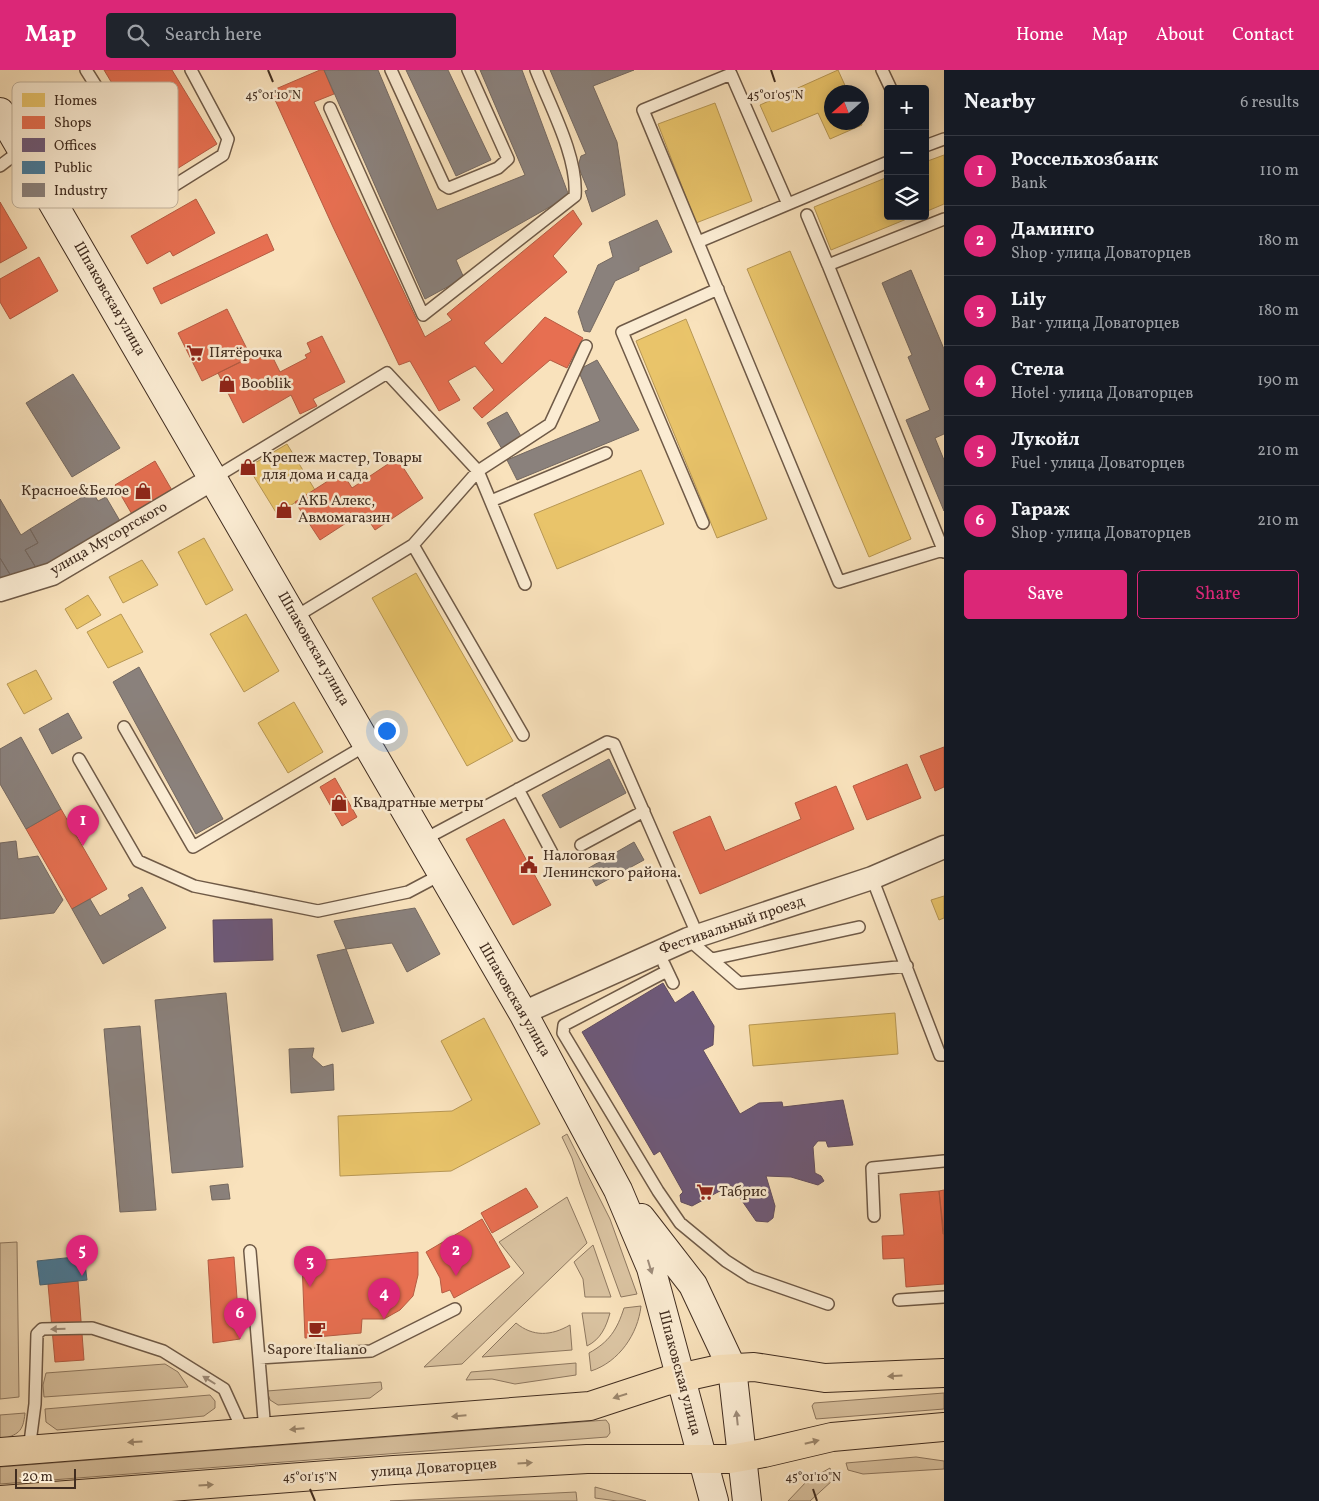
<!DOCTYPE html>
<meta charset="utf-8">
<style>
:root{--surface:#171b24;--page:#20242c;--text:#f1f3f6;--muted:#9ea1a6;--line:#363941;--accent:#db2777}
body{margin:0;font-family:Vollkorn,serif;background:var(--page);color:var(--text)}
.controls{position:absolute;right:15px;top:15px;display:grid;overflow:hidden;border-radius:5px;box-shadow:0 2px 12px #0003}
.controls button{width:45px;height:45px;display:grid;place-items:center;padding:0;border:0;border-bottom:1px solid var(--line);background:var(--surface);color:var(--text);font:25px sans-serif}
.compass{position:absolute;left:824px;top:15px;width:45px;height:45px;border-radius:50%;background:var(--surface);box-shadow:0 2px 12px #0003;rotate:249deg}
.scale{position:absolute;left:15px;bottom:12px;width:61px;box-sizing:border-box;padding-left:5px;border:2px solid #412d20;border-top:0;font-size:14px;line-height:18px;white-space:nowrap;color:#412d20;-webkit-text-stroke:4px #fbecd3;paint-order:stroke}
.you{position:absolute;left:386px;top:660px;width:18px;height:18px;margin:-12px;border:4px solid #fff;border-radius:50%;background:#1a73e8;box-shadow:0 0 0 8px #1a73e833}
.badge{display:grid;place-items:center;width:32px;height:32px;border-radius:50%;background:var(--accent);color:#fff;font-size:16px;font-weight:700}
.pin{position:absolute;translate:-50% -41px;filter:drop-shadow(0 1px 2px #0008)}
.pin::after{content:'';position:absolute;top:26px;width:18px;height:15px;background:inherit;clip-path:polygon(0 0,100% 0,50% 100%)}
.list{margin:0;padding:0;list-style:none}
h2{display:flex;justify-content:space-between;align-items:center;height:65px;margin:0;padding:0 20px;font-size:21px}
h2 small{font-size:16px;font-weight:400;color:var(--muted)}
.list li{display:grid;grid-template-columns:32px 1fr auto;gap:15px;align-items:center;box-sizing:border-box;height:70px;padding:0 20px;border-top:1px solid var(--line)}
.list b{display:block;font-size:19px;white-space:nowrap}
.list p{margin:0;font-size:16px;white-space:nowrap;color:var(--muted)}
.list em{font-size:16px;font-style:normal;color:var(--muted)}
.actions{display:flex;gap:10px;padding:15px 20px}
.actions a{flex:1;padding:11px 0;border:1px solid var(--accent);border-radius:5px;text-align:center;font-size:18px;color:var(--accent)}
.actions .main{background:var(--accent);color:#fff}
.icon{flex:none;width:28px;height:28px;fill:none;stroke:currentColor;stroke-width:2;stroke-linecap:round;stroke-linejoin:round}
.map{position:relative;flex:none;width:944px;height:1431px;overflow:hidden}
header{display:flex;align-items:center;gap:30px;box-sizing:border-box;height:70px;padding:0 25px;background:var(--accent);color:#fff}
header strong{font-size:24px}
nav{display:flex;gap:28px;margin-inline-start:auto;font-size:18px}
.search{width:350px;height:45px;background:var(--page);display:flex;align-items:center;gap:12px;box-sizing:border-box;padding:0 18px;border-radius:5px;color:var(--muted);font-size:19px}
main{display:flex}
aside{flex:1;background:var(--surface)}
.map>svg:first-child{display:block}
.green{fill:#dac3a1;stroke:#8e7860}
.homes{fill:#e9c46a;stroke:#b79754}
.shops{fill:#e76f51;stroke:#b55b42}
.offices{fill:#6d597a;stroke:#604c5f}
.public{fill:#457b9d;stroke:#446478}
.industry{fill:#8a817c;stroke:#746860}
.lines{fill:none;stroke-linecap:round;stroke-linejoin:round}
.service-casing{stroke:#6f5a47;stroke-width:14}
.minor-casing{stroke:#6f5a47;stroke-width:25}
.secondary-casing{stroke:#412d20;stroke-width:30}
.primary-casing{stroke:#412d20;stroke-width:30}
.service{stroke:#fbecd3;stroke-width:11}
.minor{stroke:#fbecd3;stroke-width:22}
.secondary{stroke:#fbecd3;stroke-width:28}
.primary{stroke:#f9e2bc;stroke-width:28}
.oneway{fill:#9e8c7a}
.oneway2{fill:#9d886e}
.ticks{fill:none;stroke:#412d20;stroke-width:2}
.labels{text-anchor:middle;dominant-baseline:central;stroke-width:5;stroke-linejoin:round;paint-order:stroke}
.street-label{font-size:15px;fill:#412d20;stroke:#fbecd3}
.poi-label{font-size:15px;fill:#412d20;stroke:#fbecd3;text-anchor:start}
.key{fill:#fbecd3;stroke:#c3b39d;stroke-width:1}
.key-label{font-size:14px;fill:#412d20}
.ticks-label{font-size:12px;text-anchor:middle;fill:#412d20;stroke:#fbecd3;stroke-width:5;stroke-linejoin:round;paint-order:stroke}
</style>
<header>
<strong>Map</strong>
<div class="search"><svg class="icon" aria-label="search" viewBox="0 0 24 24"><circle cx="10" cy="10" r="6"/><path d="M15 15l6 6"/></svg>Search here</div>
<nav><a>Home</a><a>Map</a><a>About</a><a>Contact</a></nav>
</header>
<main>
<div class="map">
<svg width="944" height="1431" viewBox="0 0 944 1431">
<rect width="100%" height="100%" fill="#f9e2bc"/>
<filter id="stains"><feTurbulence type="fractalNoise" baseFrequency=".004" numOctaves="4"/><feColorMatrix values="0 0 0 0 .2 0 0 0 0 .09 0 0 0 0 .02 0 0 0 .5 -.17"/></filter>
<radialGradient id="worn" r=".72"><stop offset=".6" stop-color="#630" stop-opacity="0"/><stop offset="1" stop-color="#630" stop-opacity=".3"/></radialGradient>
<path class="green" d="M567,1064l43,85 27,75 -16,3 -41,-113 -8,-26 -10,-21z
M567,1127l20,46 -125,121 -38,3 100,-94 -25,-31z
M17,1172l2,155 -19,2v-156z
M593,1175l18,52h-26l-2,-18 -9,-17z
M641,1236c-3,28 -22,56 -50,65l-2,-18c20,-11 28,-23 35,-45z
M582,1243h28c-4,14 -9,26 -23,33z
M516,1253c17,14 35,13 54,2l2,25 -90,7z
M576,1293v12l-61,9 -23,-5 -26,1 5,-8z
M165,1294l13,8 10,15 -144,10 -1,-12 3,-12z
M381,1312l1,7 -12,9 -92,7 -8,-5 -3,-9z
M944,1323v16l-128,10 -4,-13 2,-3z
M210,1325l5,6v7l-11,8 -147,14 -11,-8 -1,-13z
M25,1343c-2,20 -7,21 -25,27v-25z
M606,1350l3,4 1,9 -3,4 -607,47v-17z
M916,1387l28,4v8l-81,5 -15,-4 -2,-7z
M830,1398l3,12 -23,21h-22l19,-20z
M595,1417l51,14h-29l-22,-3z
M576,1422l1,9h-187z"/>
<path class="homes" d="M838,0l10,22h-16v30h29l1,3 -32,14 -12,-26 -46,19 -12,-27z
M715,33l37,98 -56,22 -38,-99z
M944,85v49l-19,8v-50z
M888,107v39h26l-83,34 -17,-43z
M790,181l121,288 -42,18 -122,-288z
M686,249l81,200 -50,19 -81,-197z
M287,374l28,46 -38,24 -29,-47z
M641,400l23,54 -107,45 -23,-55z
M204,468l29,52 -27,15 -28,-53z
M142,490l16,25 -35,18 -14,-26z
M416,503l97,168 -46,25 -95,-168z
M88,525l13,20 -24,14 -12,-20z
M121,544l22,38 -35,16 -21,-36z
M246,544l33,57 -35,21 -34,-58z
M36,600l16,29 -28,15 -17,-30z
M294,632l29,50 -35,21 -30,-50z
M944,826v22l-5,2 -8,-20z
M895,943l3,41 -145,12 -4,-41z
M484,948l56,106 -89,47 -111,5 -2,-60 114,-5 20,-11 -31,-59z"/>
<path class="shops" d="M104,0h68l45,74 -50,31z
M320,0h4l10,24 -20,8 111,235 27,-17 -5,-6 126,-104 9,14 -29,32 14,16 -83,71 18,21 43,-47 38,21 -16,30 -17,-8 -68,58 -9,-10 21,-18 -19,-24 -27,15 12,19 -21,11 -29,-50 -11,4 -66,-138 -62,-136z
M196,129l19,34 -42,23 -3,-5 -23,13 -16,-28z
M0,132l27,46 -27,15z
M267,164l7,16 -113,54 -8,-16z
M39,187l19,34 -48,28 -10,-17v-23z
M227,239l24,48 -49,24 -24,-48z
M322,266l23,46 -32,17 4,7 -17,8 -9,-19 -48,28 -25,-50 50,-25 12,24 27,-14 -2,-3 6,-3 -4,-9z
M397,388l26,40 -48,32 -12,-18 -43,28 -25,-38 47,-30 10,16z
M155,391l18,31 -40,24 -18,-31z
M944,677v40l-9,4 -15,-35z
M907,694l14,34 -54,22 -14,-34z
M335,708l22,39 -15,9 -22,-39z
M836,716l18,43 -154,65 -27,-62 37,-16 15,35 76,-32 -6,-16z
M61,739l46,80 -35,20 -46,-80z
M504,749l47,86 -38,20 -47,-86z
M526,1118l12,19 -46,26 -11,-20z
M944,1120v44h-1l-4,-43z
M939,1121l5,43v50l-38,3 -2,-29 -21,1 -1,-23 22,-1 -4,-41z
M482,1149l28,48 -56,31 -4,-8 -8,3 -2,-15 -14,-26z
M418,1182v23l-5,21 -13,14 -16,9h-22l-1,14 -56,5 -3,-76z
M234,1187l6,82 -27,4 -5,-83z
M78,1211l6,79 -29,2 -7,-78z"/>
<path class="offices" d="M272,849l1,41 -59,2 -1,-42z
M663,913l12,20 18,-12 21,35 -1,19 -10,5 37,64 19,-11 23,-1 1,5 60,-7 10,45 -25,2 -2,-6h-8l-5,6 2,26 6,3 3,5 -6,4 -27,-8 -25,-1 9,30 -2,12 -5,4 -12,-1 -25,-36 -39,21 -11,-4 -1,-7 3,-3 -23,-41 -6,4 -72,-123z"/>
<path class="public" d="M84,1186l3,24 -47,5 -3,-24z"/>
<path class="industry" d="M324,0h54l59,140 88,-35 -45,-105h42l47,126 -113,64 8,18 -39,21z
M406,0h42l43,90 -35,16z
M550,0h84l-41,16 24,56 8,53 -33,17 -7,-21 3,-1 -10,-24 3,-10 5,-2z
M657,150l15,32 -33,15v3l-24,11 -25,51 -6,-1 -6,-19 20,-47 15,-8 -4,-15z
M911,200l33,79v85l-9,4 9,22v51l-38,-91 24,-10 -22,-53 4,-2 -30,-72z
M597,290l42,70 -122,50 -10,-20 93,-39 -22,-51z
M73,304l47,74 -48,29 -46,-74z
M507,342l15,26 -20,11 -15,-26z
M92,421l6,10 8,-4 14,24 -82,50 -13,-21 13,-7 -8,-14z
M0,429l21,36 9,-6 8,14 -13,7 13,21 -27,5 -11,-18z
M0,488l11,18 -11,1z
M139,597l84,152 -27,15 -83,-152z
M68,643l14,25 -30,16 -13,-25z
M21,667l40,72 -35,20 -26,-45v-35z
M609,689l17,34 -66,35 -18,-33z
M16,771l2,18 20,-3 25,44 -9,13 -54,6v-76z
M634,772l10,18 -48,26 -9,-17z
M142,817l24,41 -63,36 -31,-55 18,-10 10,17 30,-17 -2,-4z
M415,838l25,46 -33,18 -15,-29 -46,6 -12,-28z
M346,879l28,74 -32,9 -25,-77z
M226,923l17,174 -71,6 -17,-173z
M140,956l16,184 -36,2 -16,-183z
M314,978l-2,9 11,10 10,-3 1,26 -43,3 -2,-44z
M228,1114l2,15 -18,1 -2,-14z"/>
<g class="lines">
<g class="service-casing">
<path id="service" d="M86,0l75,119 14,-4 48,-30 5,-16 -37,-69
M391,0l53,115 5,3 49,-20 10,-9 -40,-89
M882,0l9,19
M330,38l93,207 152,-119c3,-39 -25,-90 -39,-126
M925,76l19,-7
M0,96l21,-16
M787,132l-56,-128 -88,36 196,472 104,-32
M807,145l21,50
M944,149l-116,46 116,287
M698,172l190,-80
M214,408l173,-105 91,98 47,113
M491,431l115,-48
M703,453l-81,-191 96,-43
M413,475l110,190
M295,547l118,-72 65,-74 72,-47 36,-78
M124,657l69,120 175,-103
M79,689l59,102 56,25 124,25 90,-19 34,-18
M518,719l34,64
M423,770l184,-98 7,2 84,192
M581,775l63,-34
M872,808l68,177h4
M688,869l51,44 168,-17
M712,889l147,-32
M664,894l9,19
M667,901l-103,54 -1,8 95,158 22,32 46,38 25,16 77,27
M874,1146l-2,-48 72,-7
M250,1181l15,180
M899,1230l45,-3
M259,1288l112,-7 84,-42
M29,1380l6,-46 2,-70 5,-5 50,-1 71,23 61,38 20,44"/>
</g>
<g class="minor-casing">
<path id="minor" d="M0,520l52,-16 162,-96
M523,943l165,-74 184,-61 72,-31"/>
</g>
<g class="secondary-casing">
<path id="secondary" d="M0,42l523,901 95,177 33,78 63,233
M641,1148l52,67 39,83 15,133"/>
</g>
<g class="primary-casing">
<path id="primary" d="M0,1382l590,-46 76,-25 54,-12 34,-2 71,11 119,-5
M0,1430l394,-30 193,-11h143l34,-6 68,-16 112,-10"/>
</g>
<use href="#service" class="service"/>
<use href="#minor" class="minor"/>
<use href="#secondary" class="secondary"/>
<use href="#primary" class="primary"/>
</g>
<defs><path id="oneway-solid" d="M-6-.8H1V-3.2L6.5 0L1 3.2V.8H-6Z" transform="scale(1.25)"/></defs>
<g class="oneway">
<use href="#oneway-solid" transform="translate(650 1197) rotate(73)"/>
<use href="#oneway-solid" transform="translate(58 1259) rotate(178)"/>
<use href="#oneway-solid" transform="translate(209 1310) rotate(-148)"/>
<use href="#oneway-solid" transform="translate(737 1348) rotate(-96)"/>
</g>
<g class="oneway2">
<use href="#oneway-solid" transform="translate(895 1306) rotate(177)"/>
<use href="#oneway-solid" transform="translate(620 1326) rotate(162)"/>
<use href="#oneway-solid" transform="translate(459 1346) rotate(175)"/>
<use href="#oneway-solid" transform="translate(297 1359) rotate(175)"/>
<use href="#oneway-solid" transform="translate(135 1372) rotate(176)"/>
<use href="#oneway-solid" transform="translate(812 1372) rotate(-14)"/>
<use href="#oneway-solid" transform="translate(525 1393) rotate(-4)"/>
<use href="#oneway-solid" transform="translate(206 1415) rotate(-4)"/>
</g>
<path class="ticks" d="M268,0l5,12M771,0l4,12M310,1419l5,12M813,1419l4,12"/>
<defs>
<g id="supermarket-bare" transform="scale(1.35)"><path d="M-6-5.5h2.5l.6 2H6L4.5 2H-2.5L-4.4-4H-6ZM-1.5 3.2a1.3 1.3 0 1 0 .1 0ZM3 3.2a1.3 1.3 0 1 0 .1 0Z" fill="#8f2418" stroke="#fbecd3" stroke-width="2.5" paint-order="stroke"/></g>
<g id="shop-bare" transform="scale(1.35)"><path d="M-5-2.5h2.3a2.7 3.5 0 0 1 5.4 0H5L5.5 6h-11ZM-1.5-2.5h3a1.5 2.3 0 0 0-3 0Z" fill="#8f2418" stroke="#fbecd3" stroke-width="2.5" paint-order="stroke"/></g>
<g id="civic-bare" transform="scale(1.35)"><path d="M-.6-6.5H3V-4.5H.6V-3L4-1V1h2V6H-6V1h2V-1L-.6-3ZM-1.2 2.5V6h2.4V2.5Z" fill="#8f2418" stroke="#fbecd3" stroke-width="2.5" paint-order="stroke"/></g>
<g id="cafe-bare" transform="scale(1.35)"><path d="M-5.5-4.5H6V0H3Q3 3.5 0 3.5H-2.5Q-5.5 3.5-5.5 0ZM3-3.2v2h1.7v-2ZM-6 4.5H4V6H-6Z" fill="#8f2418" stroke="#fbecd3" stroke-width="2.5" paint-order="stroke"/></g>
</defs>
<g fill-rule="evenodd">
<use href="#supermarket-bare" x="195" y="283"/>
<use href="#shop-bare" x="227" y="314"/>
<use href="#shop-bare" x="248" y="397"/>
<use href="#shop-bare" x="143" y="421"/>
<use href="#shop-bare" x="284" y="440"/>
<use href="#shop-bare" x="339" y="733"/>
<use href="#civic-bare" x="529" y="795"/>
<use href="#supermarket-bare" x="705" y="1122"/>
<use href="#cafe-bare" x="317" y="1259"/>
</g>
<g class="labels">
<g class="street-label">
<text transform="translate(109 229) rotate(60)">Шпаковская улица</text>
<text transform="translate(109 469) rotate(-30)">улица Мусоргского</text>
<text transform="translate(313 579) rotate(60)">Шпаковская улица</text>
<text transform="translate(732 856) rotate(-19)">Фестивальный проезд</text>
<text transform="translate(514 930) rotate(60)">Шпаковская улица</text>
<text transform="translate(679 1303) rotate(75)">Шпаковская улица</text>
<text transform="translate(434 1399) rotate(-4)">улица Доваторцев</text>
</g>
<g class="poi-label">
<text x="209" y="283">Пятёрочка</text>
<text x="241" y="314">Booblik</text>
<text x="262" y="388">Крепеж мастер, Товары<tspan x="262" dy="17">для дома и сада</tspan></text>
<text x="129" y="421" text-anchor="end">Красное&amp;Белое</text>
<text x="298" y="431">АКБ Алекс,<tspan x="298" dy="17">Авмомагазин</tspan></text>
<text x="353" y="733">Квадратные метры</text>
<text x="543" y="786">Налоговая<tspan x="543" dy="17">Ленинского района.</tspan></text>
<text x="719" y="1122">Табрис</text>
<text x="317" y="1280" text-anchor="middle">Sapore Italiano</text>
</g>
</g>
<rect x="12" y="12" width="166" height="126" rx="8" class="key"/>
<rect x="22" y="23" width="23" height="14" fill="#e9c46a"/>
<rect x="22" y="46" width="23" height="13" fill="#e76f51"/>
<rect x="22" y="68" width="23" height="14" fill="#6d597a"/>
<rect x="22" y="91" width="23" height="13" fill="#457b9d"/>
<rect x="22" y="113" width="23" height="14" fill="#8a817c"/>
<g class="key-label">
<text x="54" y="35">Homes</text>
<text x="54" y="57">Shops</text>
<text x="54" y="80">Offices</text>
<text x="54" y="102">Public</text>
<text x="54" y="125">Industry</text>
</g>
<g class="ticks-label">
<text x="775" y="29">45°01'05"N</text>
<text x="273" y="29">45°01'10"N</text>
<text x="310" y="1411">45°01'15"N</text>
<text x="813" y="1411">45°01'10"N</text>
</g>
<rect width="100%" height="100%" filter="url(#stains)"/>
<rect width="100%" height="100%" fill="url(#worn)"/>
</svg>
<div class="controls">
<button>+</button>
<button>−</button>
<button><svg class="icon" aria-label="layers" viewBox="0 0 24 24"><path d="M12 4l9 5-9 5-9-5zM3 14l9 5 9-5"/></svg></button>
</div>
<svg class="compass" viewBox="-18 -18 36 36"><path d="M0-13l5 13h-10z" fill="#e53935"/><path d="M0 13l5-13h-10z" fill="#9ea1a6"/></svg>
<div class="scale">20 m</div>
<div class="you"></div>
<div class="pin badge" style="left:83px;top:776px">1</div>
<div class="pin badge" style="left:456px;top:1206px">2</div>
<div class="pin badge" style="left:310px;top:1217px">3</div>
<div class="pin badge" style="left:384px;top:1249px">4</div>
<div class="pin badge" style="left:82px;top:1206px">5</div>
<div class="pin badge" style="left:240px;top:1269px">6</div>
</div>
<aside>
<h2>Nearby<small>6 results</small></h2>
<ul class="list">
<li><span class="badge">1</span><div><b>Россельхозбанк</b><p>Bank</p></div><em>110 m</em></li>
<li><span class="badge">2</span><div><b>Даминго</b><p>Shop · улица Доваторцев</p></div><em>180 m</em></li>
<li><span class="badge">3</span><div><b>Lily</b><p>Bar · улица Доваторцев</p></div><em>180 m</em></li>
<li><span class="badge">4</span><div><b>Стела</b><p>Hotel · улица Доваторцев</p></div><em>190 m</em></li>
<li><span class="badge">5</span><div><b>Лукойл</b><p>Fuel · улица Доваторцев</p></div><em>210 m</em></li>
<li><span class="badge">6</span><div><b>Гараж</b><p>Shop · улица Доваторцев</p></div><em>210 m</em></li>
</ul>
<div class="actions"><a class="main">Save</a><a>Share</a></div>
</aside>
</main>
